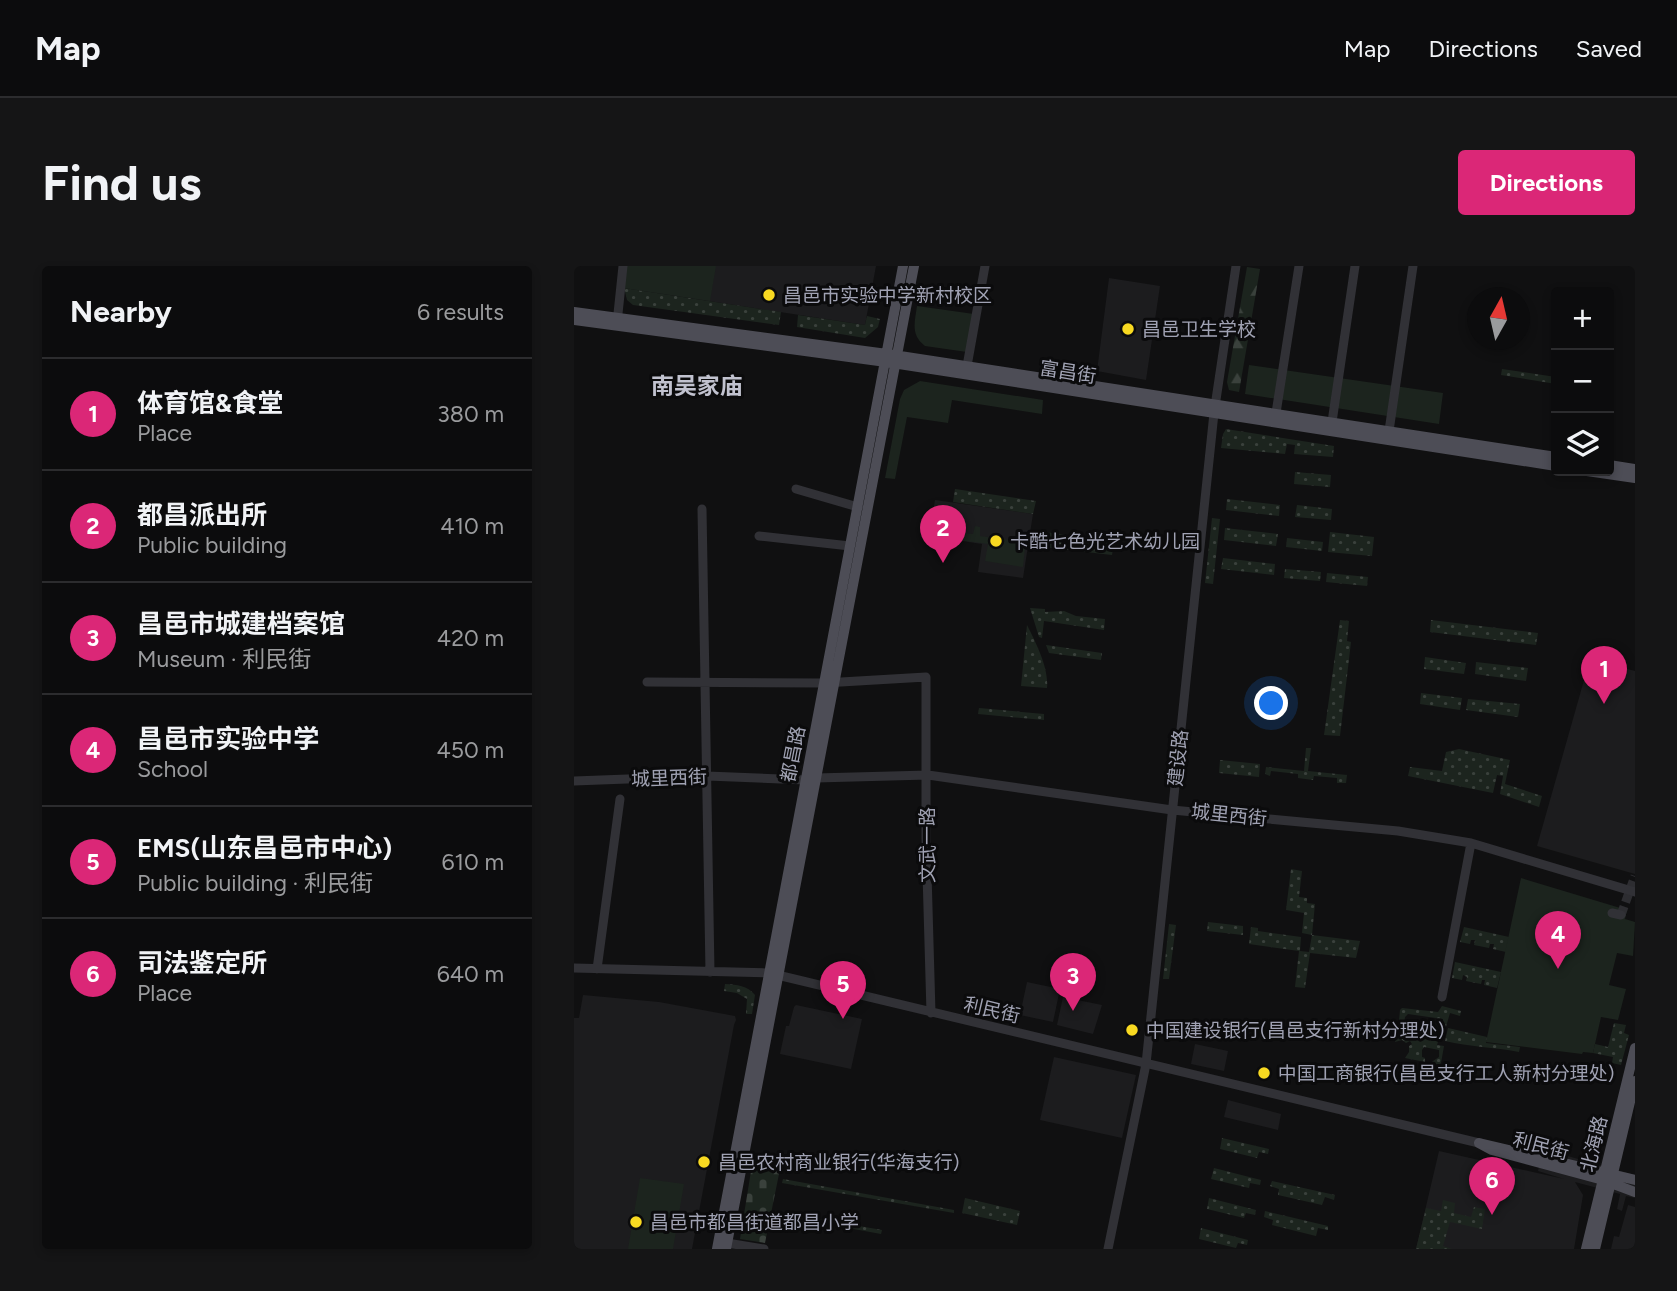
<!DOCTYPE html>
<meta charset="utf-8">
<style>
:root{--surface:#0c0c0d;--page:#151516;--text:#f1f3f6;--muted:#9a9b9d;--line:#2c2c2e;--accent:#db2777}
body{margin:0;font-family:Figtree,"Noto Sans SC",sans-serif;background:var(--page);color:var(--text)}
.controls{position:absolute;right:21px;top:21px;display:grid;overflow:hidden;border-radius:7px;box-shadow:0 4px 10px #0003}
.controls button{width:63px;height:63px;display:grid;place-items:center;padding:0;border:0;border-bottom:2px solid var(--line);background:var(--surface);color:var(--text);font:35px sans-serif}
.compass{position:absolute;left:893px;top:21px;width:63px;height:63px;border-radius:50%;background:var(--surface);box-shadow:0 4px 10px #0003;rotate:8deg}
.you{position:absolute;left:698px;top:438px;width:24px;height:24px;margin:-18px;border:5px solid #fff;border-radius:50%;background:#1a73e8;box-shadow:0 0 0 10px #1a73e833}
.badge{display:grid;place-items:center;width:46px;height:46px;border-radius:50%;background:var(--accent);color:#fff;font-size:23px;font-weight:700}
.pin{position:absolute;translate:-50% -58px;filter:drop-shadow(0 2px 4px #0008)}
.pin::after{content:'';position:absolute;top:37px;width:24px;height:21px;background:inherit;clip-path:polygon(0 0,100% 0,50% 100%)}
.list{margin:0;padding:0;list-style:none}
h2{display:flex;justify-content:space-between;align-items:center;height:91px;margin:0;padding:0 28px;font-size:30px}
h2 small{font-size:23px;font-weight:400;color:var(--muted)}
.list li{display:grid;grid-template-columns:46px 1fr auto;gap:21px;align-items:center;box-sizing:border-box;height:112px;padding:0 28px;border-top:2px solid var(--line)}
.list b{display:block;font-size:26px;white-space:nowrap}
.list p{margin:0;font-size:23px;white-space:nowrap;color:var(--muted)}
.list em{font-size:23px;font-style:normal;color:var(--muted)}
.icon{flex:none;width:38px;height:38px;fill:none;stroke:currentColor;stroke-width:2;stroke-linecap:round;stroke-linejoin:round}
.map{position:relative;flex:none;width:1061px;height:983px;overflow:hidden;border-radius:7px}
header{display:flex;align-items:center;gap:42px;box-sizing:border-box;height:98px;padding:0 35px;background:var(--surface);border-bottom:2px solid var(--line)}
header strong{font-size:33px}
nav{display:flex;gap:38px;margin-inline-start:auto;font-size:24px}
.intro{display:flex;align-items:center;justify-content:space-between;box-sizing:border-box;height:168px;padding:0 42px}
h1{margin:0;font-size:49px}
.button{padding:18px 32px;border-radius:7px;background:var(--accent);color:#fff;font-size:24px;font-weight:700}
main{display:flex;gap:42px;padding:0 42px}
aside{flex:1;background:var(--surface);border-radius:7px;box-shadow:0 4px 10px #0003}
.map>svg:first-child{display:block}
.built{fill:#1c1c1e}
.grass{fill:url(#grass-dots)}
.forest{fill:url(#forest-firs)}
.cemetery{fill:url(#cemetery-stones)}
.park{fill:#1c241e}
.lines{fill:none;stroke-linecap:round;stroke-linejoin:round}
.minor-tunnel{stroke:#2d2d31;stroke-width:9;stroke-dasharray:9 4.5;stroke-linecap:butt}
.minor{stroke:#313136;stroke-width:9}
.major{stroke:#4d4d56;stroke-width:10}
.poi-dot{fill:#f8d921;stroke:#0b0b0c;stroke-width:2.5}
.labels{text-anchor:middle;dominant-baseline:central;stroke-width:6;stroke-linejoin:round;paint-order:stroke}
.poi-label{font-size:19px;fill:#a0a2b3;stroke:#0b0b0c;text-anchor:start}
.street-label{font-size:19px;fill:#a0a2b3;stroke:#0b0b0c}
.quarter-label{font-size:23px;font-weight:bold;fill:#c1c2cf;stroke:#0b0b0c}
</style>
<header>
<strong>Map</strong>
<nav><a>Map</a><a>Directions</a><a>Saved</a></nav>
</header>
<div class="intro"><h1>Find us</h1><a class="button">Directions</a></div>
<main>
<aside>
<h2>Nearby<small>6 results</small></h2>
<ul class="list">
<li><span class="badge">1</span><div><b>体育馆&amp;食堂</b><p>Place</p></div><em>380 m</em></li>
<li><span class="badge">2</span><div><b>都昌派出所</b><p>Public building</p></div><em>410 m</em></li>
<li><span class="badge">3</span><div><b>昌邑市城建档案馆</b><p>Museum · 利民街</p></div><em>420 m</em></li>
<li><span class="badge">4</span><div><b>昌邑市实验中学</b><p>School</p></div><em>450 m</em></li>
<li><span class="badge">5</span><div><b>EMS(山东昌邑市中心)</b><p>Public building · 利民街</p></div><em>610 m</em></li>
<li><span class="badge">6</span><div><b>司法鉴定所</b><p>Place</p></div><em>640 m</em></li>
</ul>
</aside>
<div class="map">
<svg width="1061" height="983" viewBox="0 0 1061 983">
<defs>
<pattern id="grass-dots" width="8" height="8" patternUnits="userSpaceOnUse" patternTransform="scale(1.75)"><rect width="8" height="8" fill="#1c241e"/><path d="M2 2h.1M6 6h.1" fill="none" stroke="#3a413c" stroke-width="1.8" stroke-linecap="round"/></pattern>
<pattern id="forest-firs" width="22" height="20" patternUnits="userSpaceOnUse" patternTransform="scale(1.75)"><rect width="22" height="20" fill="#1c241e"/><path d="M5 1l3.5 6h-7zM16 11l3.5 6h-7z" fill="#3a413c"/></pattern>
<pattern id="cemetery-stones" width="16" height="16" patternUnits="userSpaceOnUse" patternTransform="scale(1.75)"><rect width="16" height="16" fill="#1c241e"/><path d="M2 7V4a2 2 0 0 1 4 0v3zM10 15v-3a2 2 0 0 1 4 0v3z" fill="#3a413c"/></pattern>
</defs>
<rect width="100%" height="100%" fill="#101011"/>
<path class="built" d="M53,0h249l-11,59 -241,-37z
M535,12l51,8 -14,94 -49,-9z
M361,234l98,14 -10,64 -45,-6 4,-28 -53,-8z
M1016,393l45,12v203l-98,-28z
M453,716l33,7 -7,33 -33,-7z
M9,729l76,7 76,14 1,4 -2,5 -42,224h-118v-231h5z
M489,731l39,8 -9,29 -36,-9z
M222,739l66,14 -11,50 -71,-15 6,-28h3l5,-19z
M621,778l33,7 -4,20 -33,-7z
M480,791l82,18 -14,63 -82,-18z
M654,834l53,14 -3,16 -54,-13z
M969,883l92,26v23l-9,-2 -4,15 -5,-2 3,-15 -45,-12 8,13 -9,54h-158l23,-98 125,28 -26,-8z
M1054,939l7,2v42h-24l3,-13 5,1z"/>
<path class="grass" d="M50,22l157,24 -2,13 -146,-20 -6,-5z
M224,49l67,10 2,-9 13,3 -2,8 -13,11 -68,-11z
M928,103l54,8v7l-55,-9z
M652,163l108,17 -1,11 -39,-3 1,-9 -8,-1 -2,10 -64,-6 2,-14z
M721,206l36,3 -1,12 -36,-3z
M381,223l81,12 -3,13 -80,-12z
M653,233l53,6 -1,11 -53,-6z
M723,239l35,4 -1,11 -36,-3z
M638,252l8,1 -7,65 -8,-1z
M651,262l53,6 -2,12 -52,-6z
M471,266l69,9 -2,14 -78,-9z
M756,266l44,5 -2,19 -44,-4z
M713,272l36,4 -1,9 -36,-4z
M649,292l52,6 -1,11 -53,-6z
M711,303l36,3 -1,9 -36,-3z
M753,307l41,4 -1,9 -41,-4z
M456,342l15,1v3l19,-1 12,5 29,3 -1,11 -60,-9 -2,17 -3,-1z
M766,354l9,1 -2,20 4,1 -11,94 -16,-1z
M857,354l107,13 -2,12 -106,-13z
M453,359c9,18 22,43 20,63l-26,-2z
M472,379l56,8 -1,7 -52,-7z
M851,391l41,6 -2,11 -40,-5z
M902,396l52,6 -2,13 -51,-7z
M847,427l41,5 -2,12 -40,-6z
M894,433l52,5 -2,13 -52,-7z
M405,442l65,6v6l-66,-6z
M732,482h5l-3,23 39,4 -1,8h-9v-5l-23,-2 -1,4 -15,-2v-4l-27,-3 -1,5 -5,-2 1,-7 38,4z
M885,483l51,11 -5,24 37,12 -3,11 -39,-13 3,-18 -6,-1 -4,18 -85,-17 2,-9 32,4 4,-19z
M646,494l40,4 -1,13 -40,-4z
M717,603l11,2 -3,26 8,1v5l8,1 -3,31 48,6 -4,17 -46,-5 -5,35 -10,-1 4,-36 -50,-7 2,-17 7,1v3l43,6 -1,14 9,1 3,-17 -10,-2 2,-20 -18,-3z
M634,656l35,4v9l-36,-4z
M595,658l7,1 -7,54h-6z
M890,661l45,10 -3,15 -13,-3 1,-5h-4l-1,4 -15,-3 1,-5h-4l-1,4 -10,-2z
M881,696l46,10 -4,16 -13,-3 1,-5h-3l-1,4 -15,-3 1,-4 -4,-2 -1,5 -10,-2z
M151,718c12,1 22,1 30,11l-3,19h-6l1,-15 -10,-6 -13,-2z
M868,740l19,5 -1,5 -10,-3 -5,17h-2v-11l-35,-5 -3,3 -1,7 -5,-3 1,-11 2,-2 36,4z
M1040,757l12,2 -2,8 5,2 -8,30 -9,-2 1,-6 -20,-4 2,-9 13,3z
M874,762l39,9 -1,6 34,4 -1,5c-25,-5 -49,-5 -74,-11z
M827,763l39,6 -3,10 7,1 -3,17 -2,2 -9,-2 9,-6v-7l-15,-3 -2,3v7l3,1v4l-20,-4 4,-6v-6l3,-2 -2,-3 -4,2 -4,-3 -7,2 2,-11z
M648,872l47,11 -1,5 -9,-2 -2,6 -37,-9z
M640,902l47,12 -1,5 -10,-2 -1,5 -38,-9z
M209,913l171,31v3l-172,-30z
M698,915l63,14 -1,5 -9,-3 -3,8 -44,-10 1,-6 -9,-3z
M391,932l55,13 -3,14 -55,-12z
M635,932l47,12 -1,5 -9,-2 -2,5 -37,-9z
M869,934l12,3 -1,10 17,4 3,-10 11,2 -3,20 -32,-7 -7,24 9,3h-36l10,-41 15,3z
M691,945l63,15v4l-10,-2 -2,8 -44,-11 1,-5 -9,-3z
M205,946l103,18 -1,4 -103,-19z
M627,962l47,12 -1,5 -9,-2 -2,5 -37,-9z"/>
<path class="forest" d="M673,1l13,2 -21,123 -10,-2 -2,-8z"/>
<path class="cemetery" d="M178,899l28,4 -15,74 -25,-4z"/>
<path class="park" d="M53,0h89l-6,35 -86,-13z
M343,40l57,8 -7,38 -42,-6c-15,-11 -10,-25 -8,-40z
M675,99l194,28 -4,31 -194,-30z
M346,115l123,19 -1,14 -90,-14 -4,23 -41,-6 -12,62 -10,-1 15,-79 4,-9z
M401,260l5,1v9l37,5 1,-3 8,1 -3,28 -38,-6 3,-17 -45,-6 1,-7 29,3z
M947,612l106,32 -2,9 10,3 -2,34 -16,-3 -8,32 17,4 -8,31 -17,-3 -8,36 -10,-1 -1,2 -96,-12z
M66,912l44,6 -11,65h-45z"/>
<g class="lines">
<path class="minor-tunnel" d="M1047,649l14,-39"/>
<path class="minor" d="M43,57l6,-57
M393,100l18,-100
M702,147l23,-147
M758,156l23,-156
M815,165l24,-165
M222,223l62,18
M128,243l8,463
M185,270l91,10
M73,416l177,1 102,-6v161l5,175
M242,512l112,-3 244,35 226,21 73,12 164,49
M0,515l133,-5 99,4
M1038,647l9,2
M0,702l195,5 710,170
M23,703l23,-170
M868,731l29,-154
M153,977l37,6
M534,983l38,-185 68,-651 22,-147"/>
<path class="major" d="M0,46l313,42 669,103
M0,54l312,42 670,104
M1035,199l26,4
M1013,205l48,7
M1061,914l-156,-37 13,7 111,30 32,12
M143,983l186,-983
M152,983l188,-983
M1012,983l49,-201
M1021,983l40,-168"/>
</g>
<g class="poi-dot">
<circle cx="195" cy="29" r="7"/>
<circle cx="554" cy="63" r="7"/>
<circle cx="422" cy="275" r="7"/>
<circle cx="558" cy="764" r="7"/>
<circle cx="690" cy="807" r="7"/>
<circle cx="130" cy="896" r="7"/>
<circle cx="62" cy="956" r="7"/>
</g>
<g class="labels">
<g class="poi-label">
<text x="209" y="29">昌邑市实验中学新村校区</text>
<text x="568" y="63">昌邑卫生学校</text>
<text x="436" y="275">卡酷七色光艺术幼儿园</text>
<text x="572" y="764">中国建设银行(昌邑支行新村分理处)</text>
<text x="704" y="807">中国工商银行(昌邑支行工人新村分理处)</text>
<text x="144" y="896">昌邑农村商业银行(华海支行)</text>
<text x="76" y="956">昌邑市都昌街道都昌小学</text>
</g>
<g class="street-label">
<text transform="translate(494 106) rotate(9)">富昌街</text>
<text transform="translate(219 488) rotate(-79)">都昌路</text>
<text transform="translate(604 492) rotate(-84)">建设路</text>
<text transform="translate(95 512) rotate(-2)">城里西街</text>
<text transform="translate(655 549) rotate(6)">城里西街</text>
<text transform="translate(353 579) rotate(-90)">文武一路</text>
<text transform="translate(418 744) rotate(13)">利民街</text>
<text transform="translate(1020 878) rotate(-76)">北海路</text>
<text transform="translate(967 880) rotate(15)">利民街</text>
</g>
<g class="quarter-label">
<text x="123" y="120">南吴家庙</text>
</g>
</g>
</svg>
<div class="controls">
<button>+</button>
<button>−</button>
<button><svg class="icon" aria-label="layers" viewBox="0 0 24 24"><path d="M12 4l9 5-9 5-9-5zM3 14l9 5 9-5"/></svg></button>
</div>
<svg class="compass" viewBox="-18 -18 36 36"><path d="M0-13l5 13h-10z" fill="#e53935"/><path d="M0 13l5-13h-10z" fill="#9a9b9d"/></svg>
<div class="you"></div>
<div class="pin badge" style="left:1030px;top:438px">1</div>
<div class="pin badge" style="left:369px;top:297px">2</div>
<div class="pin badge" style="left:499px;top:745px">3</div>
<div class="pin badge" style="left:984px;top:703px">4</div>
<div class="pin badge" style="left:269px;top:753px">5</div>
<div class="pin badge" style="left:918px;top:949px">6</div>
</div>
</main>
